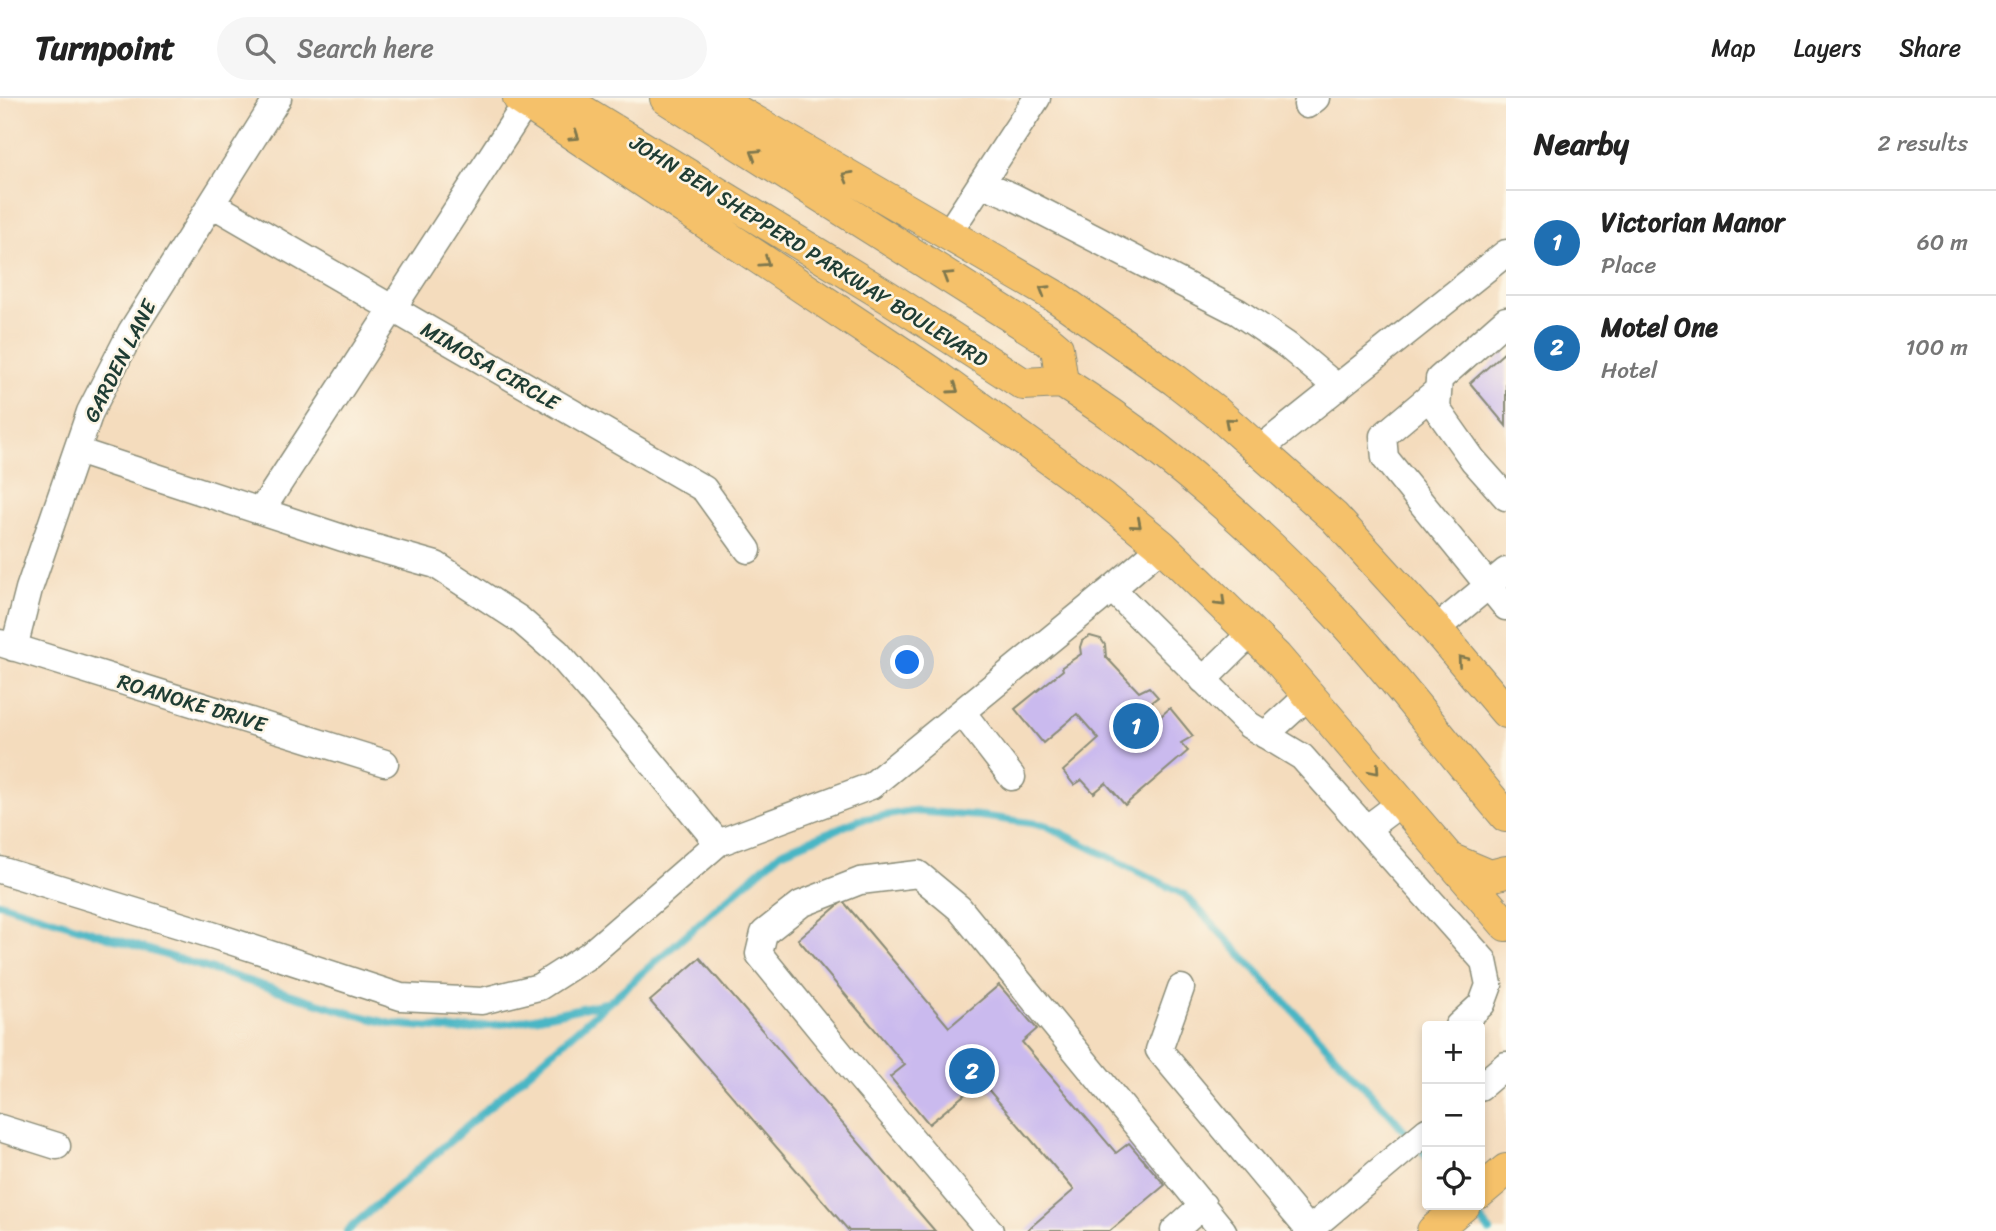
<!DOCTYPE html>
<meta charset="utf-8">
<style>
:root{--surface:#fff;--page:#f6f6f6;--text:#222;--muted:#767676;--line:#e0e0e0;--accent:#1f6fb2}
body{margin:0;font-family:Sriracha,sans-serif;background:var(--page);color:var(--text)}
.controls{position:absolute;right:21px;bottom:21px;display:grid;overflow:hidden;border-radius:7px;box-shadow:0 4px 10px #0003}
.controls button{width:63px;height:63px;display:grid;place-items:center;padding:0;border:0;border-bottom:2px solid var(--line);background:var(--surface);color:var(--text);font:35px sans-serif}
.you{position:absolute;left:908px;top:565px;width:24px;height:24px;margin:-18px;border:5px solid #fff;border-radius:50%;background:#1a73e8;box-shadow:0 0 0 10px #1a73e833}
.badge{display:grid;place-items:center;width:46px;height:46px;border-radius:50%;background:var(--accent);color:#fff;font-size:23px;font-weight:700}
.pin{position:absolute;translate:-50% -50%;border:4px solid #fff;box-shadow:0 2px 7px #0006}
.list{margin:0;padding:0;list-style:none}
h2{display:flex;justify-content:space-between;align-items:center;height:91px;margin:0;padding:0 28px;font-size:30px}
h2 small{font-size:23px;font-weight:400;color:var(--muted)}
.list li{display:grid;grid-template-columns:46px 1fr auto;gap:21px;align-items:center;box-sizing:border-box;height:105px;padding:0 28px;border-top:2px solid var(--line)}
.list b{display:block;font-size:26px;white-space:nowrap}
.list p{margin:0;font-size:23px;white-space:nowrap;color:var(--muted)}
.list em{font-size:23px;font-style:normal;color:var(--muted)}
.icon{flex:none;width:38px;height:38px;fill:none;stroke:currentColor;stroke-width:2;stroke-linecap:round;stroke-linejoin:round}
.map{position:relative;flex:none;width:1506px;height:1133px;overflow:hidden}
header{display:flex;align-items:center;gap:42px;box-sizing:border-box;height:98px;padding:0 35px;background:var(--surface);border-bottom:2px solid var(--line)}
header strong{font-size:33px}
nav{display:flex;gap:38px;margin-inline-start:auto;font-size:24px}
.search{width:490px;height:63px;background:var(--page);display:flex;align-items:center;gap:18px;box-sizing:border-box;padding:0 24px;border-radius:38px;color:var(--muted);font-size:26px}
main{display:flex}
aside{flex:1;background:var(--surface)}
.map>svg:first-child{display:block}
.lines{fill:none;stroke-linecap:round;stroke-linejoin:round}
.stream{stroke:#4ab6c5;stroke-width:8}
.building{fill:#cabaee}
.minor-casing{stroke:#8a8c78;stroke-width:29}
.major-casing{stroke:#8a8c78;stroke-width:34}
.minor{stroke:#fff;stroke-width:26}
.major{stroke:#f5c16b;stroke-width:32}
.oneway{stroke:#7f784d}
.labels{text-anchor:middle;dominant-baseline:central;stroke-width:5;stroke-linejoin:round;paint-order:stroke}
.street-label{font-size:21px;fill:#1f3d34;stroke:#fcf5e5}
</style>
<header>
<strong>Turnpoint</strong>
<div class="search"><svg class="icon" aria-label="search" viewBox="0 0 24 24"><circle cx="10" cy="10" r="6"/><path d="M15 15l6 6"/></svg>Search here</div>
<nav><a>Map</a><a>Layers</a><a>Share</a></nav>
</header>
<main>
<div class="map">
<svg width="1506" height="1133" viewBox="0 0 1506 1133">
<rect width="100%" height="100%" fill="#fcf5e5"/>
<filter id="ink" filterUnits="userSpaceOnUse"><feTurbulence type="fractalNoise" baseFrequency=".0143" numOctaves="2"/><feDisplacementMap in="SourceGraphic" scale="14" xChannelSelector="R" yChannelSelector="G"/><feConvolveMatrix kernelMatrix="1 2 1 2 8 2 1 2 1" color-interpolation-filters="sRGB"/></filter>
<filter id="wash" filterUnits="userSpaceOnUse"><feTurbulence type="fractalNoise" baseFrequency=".00686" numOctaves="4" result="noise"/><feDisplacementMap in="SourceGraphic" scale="28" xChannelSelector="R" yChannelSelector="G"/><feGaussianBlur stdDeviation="1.57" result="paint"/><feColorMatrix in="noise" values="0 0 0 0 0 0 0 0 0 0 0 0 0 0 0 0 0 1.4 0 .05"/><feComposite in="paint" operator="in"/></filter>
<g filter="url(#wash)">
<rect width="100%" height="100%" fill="#f4dcbd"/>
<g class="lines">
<path class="stream" d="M0,805l353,111 39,10 65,6 58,-8 91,-19
M1470,1109l20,24
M347,1133l434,-379 78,-32 53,-9 68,5 65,9 140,70 206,220 36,42"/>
</g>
<g id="blocks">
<path class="building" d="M1506,253v75l-36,-43z
M1090,538l11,3 4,6 1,12 33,35 10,-5 9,10 -9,7 12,12 9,-8 23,28 -12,7 7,8 -63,54 -19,-22 -12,10 -12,-13 -8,5 -11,-14 36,-32 -22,-25 -34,29 -28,-34 48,-39 -1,-3 19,-13 -1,-7 2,-6z
M843,803l106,126 50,-42 38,44 -15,13 94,111 13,-10 36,42 -55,46h-84l48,-41 -93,-109 -52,43 -39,-47 15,-12 -107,-126z
M700,860l235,273h-86l-199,-230z"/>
</g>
</g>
<g filter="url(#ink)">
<use href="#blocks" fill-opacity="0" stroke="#8a8c78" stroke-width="2"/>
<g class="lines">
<g class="minor-casing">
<path id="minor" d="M1307,7l9,-7
M981,85l33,14 224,115 50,34 50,42
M212,106l492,285 44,61
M948,136l89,-136
M1506,222l-67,59 -2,30 36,51 33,37
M1438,292l-55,46 2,22 121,149
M1260,351l246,-196
M77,353l281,92 78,22 83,54 38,33 69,79 92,112 153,-57 241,-197
M261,413l265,-408
M1162,448l-50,43 137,136 53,32 182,204 5,24 -7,19 -24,22
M1436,531l70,-58
M0,545l385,120
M14,550l15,-59 61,-177 41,-80 147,-234
M1203,582l49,-48
M962,614l50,65
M1265,637l44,-40
M1366,731l36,-27
M0,772l212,65 189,62 81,4 57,-14 50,-32 129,-112
M1181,890l-22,62 150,180
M1480,989l26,-22
M0,1030l57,18
M990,1133l-138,-163 -93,-114 5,-21 37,-29 59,-23 58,-7 41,34 264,323
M1174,1133l29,-26
M1308,1133l119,-100"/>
</g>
<g class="major-casing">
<path id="major" d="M519,0l414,276 169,123 60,49 114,111 230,268
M561,0l327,199 135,87 39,-2
M666,0l378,239 13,11 5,34
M707,0l21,8 330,192 117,82 40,31 119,106 102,112 70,83
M1062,284c102,64 190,142 273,230 60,64 113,137 171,204
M1452,762l38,16 16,-4
M1480,1094l26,-22
M1433,1133l31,-26"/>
</g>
<use href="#minor" class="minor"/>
<use href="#major" class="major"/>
</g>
<defs><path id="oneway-chevron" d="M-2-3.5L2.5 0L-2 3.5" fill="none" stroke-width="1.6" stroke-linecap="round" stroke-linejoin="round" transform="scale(1.75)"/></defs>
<g class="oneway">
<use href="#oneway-chevron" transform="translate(575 38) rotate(34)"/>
<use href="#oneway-chevron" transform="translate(755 56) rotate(-148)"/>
<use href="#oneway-chevron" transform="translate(847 78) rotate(-150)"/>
<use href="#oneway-chevron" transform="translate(765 164) rotate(34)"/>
<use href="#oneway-chevron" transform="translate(947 178) rotate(-148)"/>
<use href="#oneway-chevron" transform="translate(1044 192) rotate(-149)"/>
<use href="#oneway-chevron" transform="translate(954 291) rotate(35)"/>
<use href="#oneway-chevron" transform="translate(1229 324) rotate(-139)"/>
<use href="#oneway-chevron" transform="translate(1137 426) rotate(41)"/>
<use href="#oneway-chevron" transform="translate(1221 504) rotate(44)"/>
<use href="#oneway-chevron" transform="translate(1462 562) rotate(-130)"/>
<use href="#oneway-chevron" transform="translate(1375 672) rotate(49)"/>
</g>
</g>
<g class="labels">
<g class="street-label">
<text transform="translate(809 153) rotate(32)">JOHN BEN SHEPPERD PARKWAY BOULEVARD</text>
<text transform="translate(120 263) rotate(-63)">GARDEN LANE</text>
<text transform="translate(490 268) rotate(30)">MIMOSA CIRCLE</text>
<text transform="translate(192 605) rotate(17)">ROANOKE DRIVE</text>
</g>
</g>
</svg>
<div class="controls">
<button>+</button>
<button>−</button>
<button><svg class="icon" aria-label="locate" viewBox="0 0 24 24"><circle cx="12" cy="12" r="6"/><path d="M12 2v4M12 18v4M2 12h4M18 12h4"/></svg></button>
</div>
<div class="you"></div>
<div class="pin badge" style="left:1136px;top:628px">1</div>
<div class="pin badge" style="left:972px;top:973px">2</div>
</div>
<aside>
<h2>Nearby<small>2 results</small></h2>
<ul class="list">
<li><span class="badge">1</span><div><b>Victorian Manor</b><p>Place</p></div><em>60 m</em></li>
<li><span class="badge">2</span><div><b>Motel One</b><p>Hotel</p></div><em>100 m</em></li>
</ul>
</aside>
</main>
